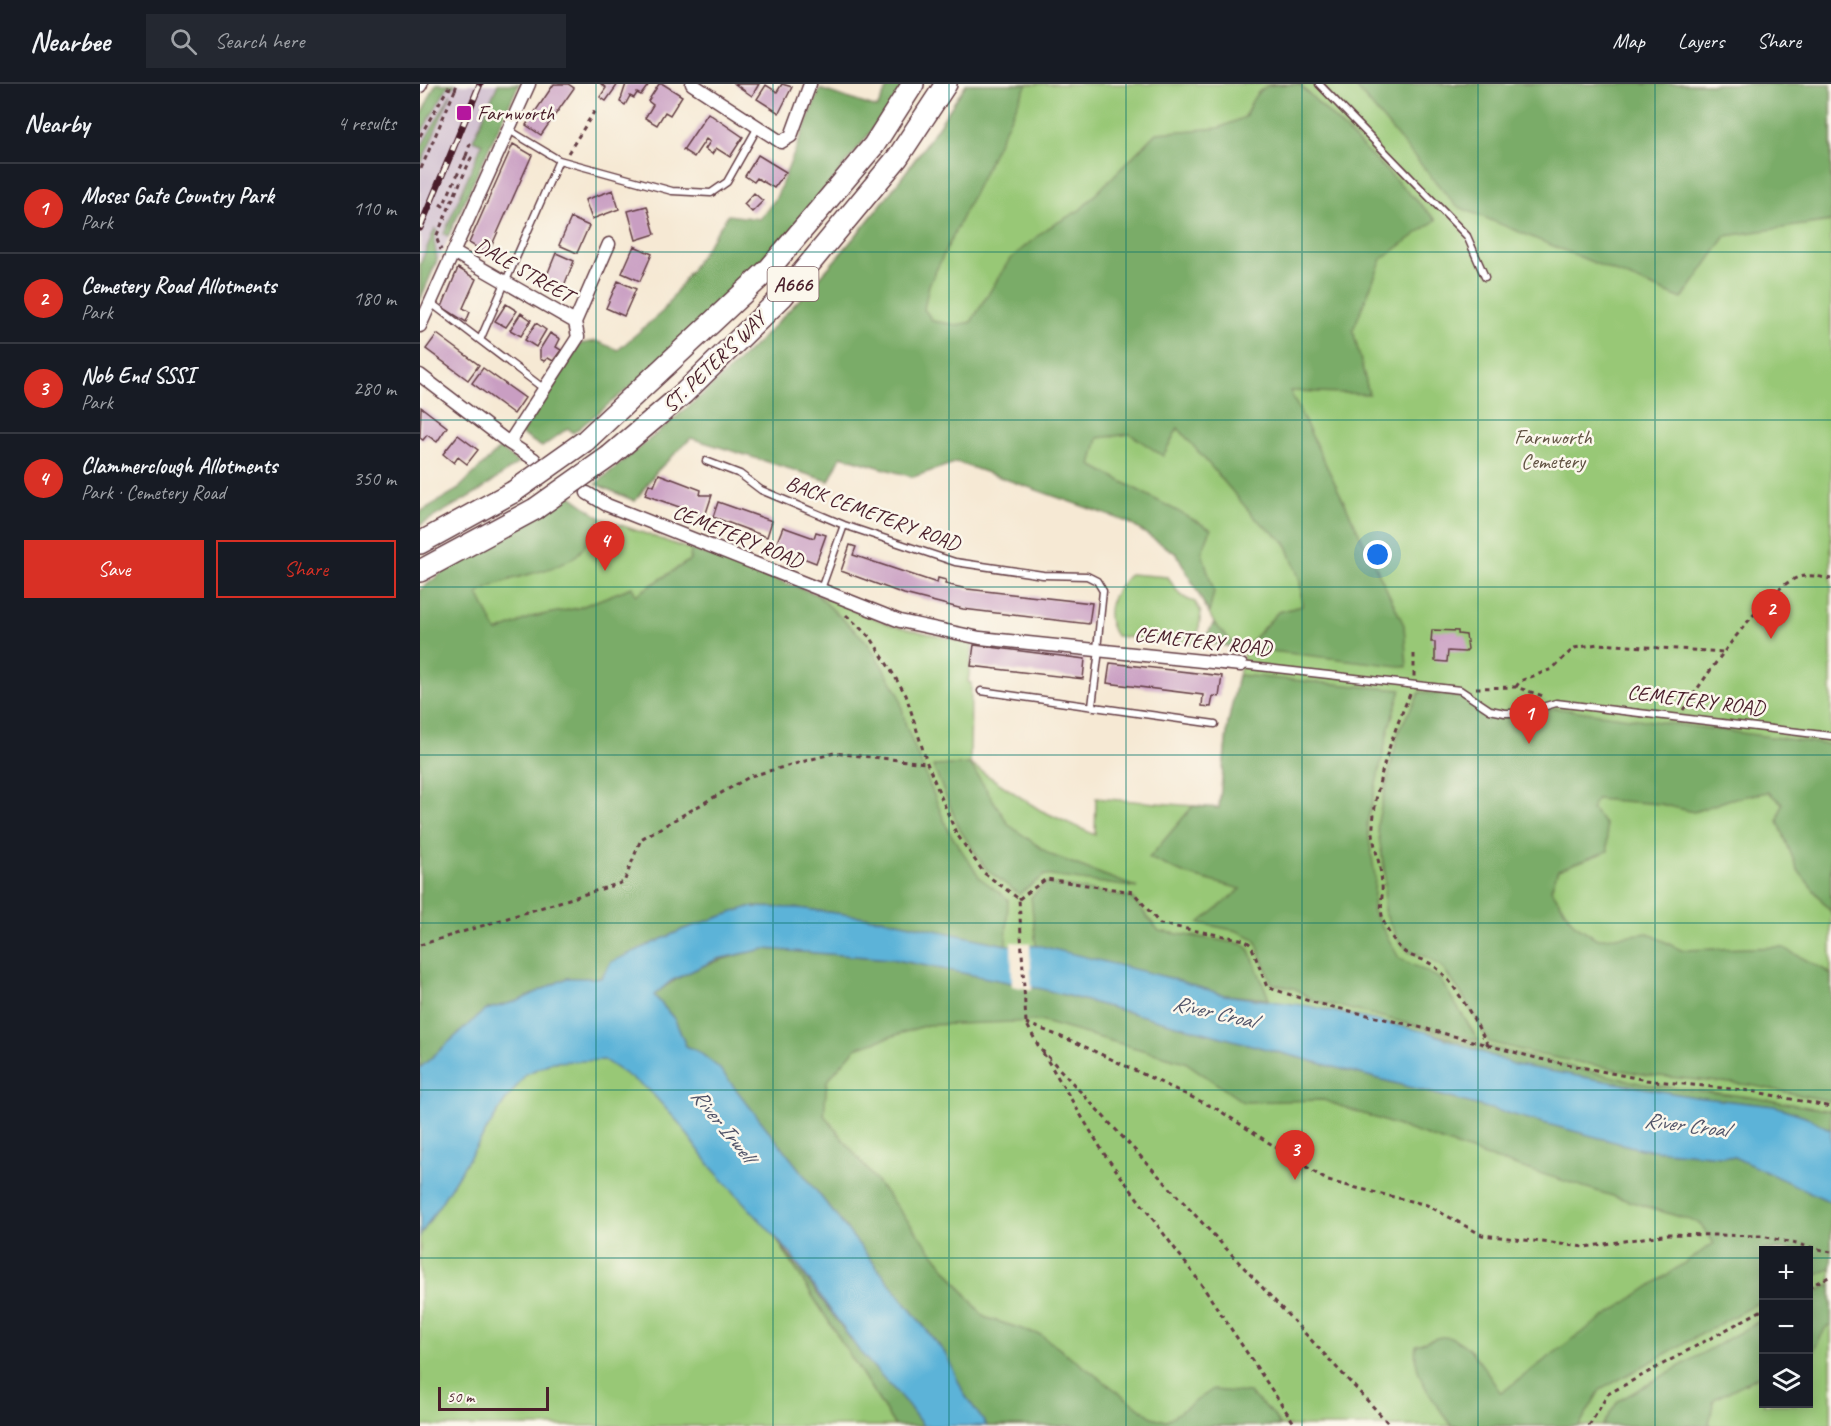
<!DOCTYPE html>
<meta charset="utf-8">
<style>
:root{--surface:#171b24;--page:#242831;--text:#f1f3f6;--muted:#9ea1a6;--line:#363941;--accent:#d93025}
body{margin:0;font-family:Caveat,sans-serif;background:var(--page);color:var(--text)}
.controls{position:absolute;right:18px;bottom:18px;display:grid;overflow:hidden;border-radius:0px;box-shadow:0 3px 15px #0003}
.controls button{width:54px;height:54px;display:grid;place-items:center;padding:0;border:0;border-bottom:2px solid var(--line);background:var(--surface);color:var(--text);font:30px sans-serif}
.scale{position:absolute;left:18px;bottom:15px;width:111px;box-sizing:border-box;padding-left:6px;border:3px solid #4a1f2b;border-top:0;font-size:16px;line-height:21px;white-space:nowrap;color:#4a1f2b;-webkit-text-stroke:4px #fbf7ec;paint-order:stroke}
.you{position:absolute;left:958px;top:471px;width:21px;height:21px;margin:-15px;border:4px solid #fff;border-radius:50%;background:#1a73e8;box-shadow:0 0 0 9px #1a73e833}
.badge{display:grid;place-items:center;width:39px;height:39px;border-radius:50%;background:var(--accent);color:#fff;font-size:20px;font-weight:700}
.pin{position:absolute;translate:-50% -50px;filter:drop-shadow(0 2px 3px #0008)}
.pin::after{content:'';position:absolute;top:32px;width:21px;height:18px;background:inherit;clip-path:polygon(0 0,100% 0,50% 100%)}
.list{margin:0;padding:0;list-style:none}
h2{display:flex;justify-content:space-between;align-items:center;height:78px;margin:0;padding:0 24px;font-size:26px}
h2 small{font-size:20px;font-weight:400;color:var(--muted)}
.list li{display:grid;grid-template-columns:39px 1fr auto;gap:18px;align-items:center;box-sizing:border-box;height:90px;padding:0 24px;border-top:2px solid var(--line)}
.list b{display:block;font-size:22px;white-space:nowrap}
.list p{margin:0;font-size:20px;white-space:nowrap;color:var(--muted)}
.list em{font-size:20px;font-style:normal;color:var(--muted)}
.actions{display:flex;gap:12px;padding:18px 24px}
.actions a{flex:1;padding:14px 0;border:2px solid var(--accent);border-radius:0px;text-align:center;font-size:21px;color:var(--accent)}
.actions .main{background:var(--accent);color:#fff}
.icon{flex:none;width:33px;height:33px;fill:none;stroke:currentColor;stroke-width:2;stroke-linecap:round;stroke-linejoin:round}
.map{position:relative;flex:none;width:1411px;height:1342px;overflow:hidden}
header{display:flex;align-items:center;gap:36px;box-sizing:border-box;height:84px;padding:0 30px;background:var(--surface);border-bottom:2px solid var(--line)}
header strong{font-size:28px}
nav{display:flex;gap:33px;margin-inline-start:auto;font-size:21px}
.search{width:420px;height:54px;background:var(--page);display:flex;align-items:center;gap:15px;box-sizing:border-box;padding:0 21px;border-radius:0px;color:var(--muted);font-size:22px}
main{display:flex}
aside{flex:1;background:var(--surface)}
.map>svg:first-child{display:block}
.industrial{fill:#cfbdcf}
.green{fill:#98c876;stroke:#717450;stroke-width:1.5;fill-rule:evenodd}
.forest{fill:#7aac67;stroke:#626649;stroke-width:1.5}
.water{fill:#5bb3d8;stroke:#526982;stroke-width:1.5}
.pier{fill:#f6e9d4}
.building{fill:#c99ec2}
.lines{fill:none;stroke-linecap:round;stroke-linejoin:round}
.lane-casing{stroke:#643d44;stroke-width:9}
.street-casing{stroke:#643d44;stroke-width:15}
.highway-casing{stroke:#643d44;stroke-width:24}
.path{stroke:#643d44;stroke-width:3;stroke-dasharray:4.5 4.5;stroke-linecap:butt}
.lane{stroke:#fff;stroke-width:6}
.street{stroke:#fff;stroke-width:12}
.highway{stroke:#fff;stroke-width:21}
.rail-casing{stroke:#4a1f2b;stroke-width:7}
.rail{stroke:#fbf7ec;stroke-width:4.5;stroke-dasharray:14;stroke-linecap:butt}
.highway-bridge-casing{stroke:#643d44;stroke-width:24;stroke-linecap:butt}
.highway-bridge{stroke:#fff;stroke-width:21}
.grid{fill:none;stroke:#0f766e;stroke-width:1.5;stroke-opacity:0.55}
.poi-dot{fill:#b5179e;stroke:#fbf7ec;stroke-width:2}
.labels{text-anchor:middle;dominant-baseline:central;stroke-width:5;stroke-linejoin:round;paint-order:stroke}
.shield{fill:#fbf7ec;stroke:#7f6065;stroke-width:1.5}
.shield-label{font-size:20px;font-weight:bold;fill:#4a1f2b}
.poi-label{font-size:21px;fill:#4a1f2b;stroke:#fbf7ec;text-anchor:start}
.street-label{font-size:21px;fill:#4a1f2b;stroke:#fbf7ec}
.park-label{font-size:21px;fill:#615242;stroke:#fbf7ec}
.water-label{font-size:22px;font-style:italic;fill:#505368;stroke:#fbf7ec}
</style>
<header>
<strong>Nearbee</strong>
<div class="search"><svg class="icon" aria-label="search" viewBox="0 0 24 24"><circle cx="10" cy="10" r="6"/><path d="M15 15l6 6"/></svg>Search here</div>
<nav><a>Map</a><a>Layers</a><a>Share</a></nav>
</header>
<main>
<aside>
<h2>Nearby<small>4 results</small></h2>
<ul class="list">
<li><span class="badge">1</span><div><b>Moses Gate Country Park</b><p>Park</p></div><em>110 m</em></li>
<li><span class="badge">2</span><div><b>Cemetery Road Allotments</b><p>Park</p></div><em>180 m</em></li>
<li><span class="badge">3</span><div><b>Nob End SSSI</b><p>Park</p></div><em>280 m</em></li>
<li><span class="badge">4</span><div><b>Clammerclough Allotments</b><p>Park · Cemetery Road</p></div><em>350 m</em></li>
</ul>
<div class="actions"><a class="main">Save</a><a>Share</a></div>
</aside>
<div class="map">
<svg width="1411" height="1342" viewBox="0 0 1411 1342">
<rect width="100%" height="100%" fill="#fbf7ec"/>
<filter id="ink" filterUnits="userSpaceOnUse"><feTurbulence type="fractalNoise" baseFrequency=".0167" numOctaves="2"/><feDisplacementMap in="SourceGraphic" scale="12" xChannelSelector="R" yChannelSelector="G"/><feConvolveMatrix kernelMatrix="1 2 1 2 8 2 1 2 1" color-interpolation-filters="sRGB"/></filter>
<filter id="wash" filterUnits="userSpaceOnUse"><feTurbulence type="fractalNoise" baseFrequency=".008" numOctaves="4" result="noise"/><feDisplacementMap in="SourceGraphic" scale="24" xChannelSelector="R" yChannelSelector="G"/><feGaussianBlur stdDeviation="1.35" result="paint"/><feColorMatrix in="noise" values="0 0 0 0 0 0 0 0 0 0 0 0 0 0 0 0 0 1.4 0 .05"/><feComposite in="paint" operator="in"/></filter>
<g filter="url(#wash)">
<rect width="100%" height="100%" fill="#f6e9d4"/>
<path class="industrial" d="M16,0h83l-99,217v-184z"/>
<path class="green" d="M546,0h865v1342h-844l-23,-32 -19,-40 -167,-212 -358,-552 149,-95 32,23 215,76 75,31 82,19 -5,38 3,1 -1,81 70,46 55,25 1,-37 123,10 9,-85 17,-75 -43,-5 12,-20 -37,-69 -49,-32 -171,-60 -44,15 -72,-21 -12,25 -138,-43 -35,34 -21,29 -39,-17c43,-37 88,-71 129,-110 92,-86 174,-183 241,-290zM1344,1166h44v154h-44z
M710,490l38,3c7,12 13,22 27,25l6,10 -4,32 -81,-8c-16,-24 -3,-44 14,-62z
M159,975l25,1 45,30 30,33 33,45 60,64 123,194h-475v-190l83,-132 23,-30 26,-12z"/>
<path class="forest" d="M16,0h19l-2,4 -5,-2 -28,49v-18z
M78,0h21l-71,152 -4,-2 38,-90 -9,-4z
M469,0h16l-17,26 -104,132 -135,130 -76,61 -5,-5 -26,19 -21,-13 59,-90 16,-3 22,9 45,-39 65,-96 32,4 16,-21 44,-109 57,19z
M546,0h61l-98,201 -5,24 9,12 24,4 14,-3 39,-63 36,-30 34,-19 76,-77 63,-5 26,-11c13,-33 19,-33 54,-33l137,136 -54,39 -29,71 16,64 -79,-3 114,234 3,42 -162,-19 33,-36 24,-6 -2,-25 -14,-38 -31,-25 -77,-90 -15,28 -33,-22 -32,4 -7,27 120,64 -9,23 12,40 -5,21 -32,-59 -49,-32 -171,-60 -44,15 -72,-21 -12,25 -138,-43 -35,34 -21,29 -39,-17c43,-37 88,-71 129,-110 92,-86 174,-183 241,-290z
M933,0h478v137l-105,15 -44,63 -226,-93z
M31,10l-31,72v-17z
M15,144l2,2 -3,10 3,20 -17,41v-36z
M80,364l18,15 -39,28 -59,34v-13l37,-22z
M149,411l32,23c-8,12 -16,32 -27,39 -25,18 -67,17 -96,37l19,38 34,-15 47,-9 54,-21 4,8 54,-35 1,-11 125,45 51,48 32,52 7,32 42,104 32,48 28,21 -2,46 -119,-25 -89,-12 -49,-1 -65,22 -73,33 -10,16h-34l-49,23 -33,9 -65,58v-478l39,-31z
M794,539l23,24 -35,-4z
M818,591l163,15 -12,37 -22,97 8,52 -2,35 26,47 40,20 40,63 -166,-41 -19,-12 -22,-4 -17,-45 -18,-8 -38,-8 42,-34 -56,-15 -36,-16 44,-52 26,2 9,-84z
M1000,608l47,6 20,14 17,5 30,-3 21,-6 276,37v167l-34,-43 -19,-48 4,-18 -14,-11 -37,7 -37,13 -34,-8 -64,-5 -4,10 14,16 2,26 -50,19 -7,19 23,35 23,15 51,-6 33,17 101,-3 45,24 4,4v126l-81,-16 -103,-10 -106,-20 -52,-13 -28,-49 -20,-27 -14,-9 -18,-5 -11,-13 -14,-28 1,-37 -8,-49 22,-95z
M550,680l39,61 42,30 87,33 -93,-13 -26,19 -32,-24 -27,-40 -27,-64z
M626,799l86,15 27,33 84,13 6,5 20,50 -45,-4 -54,-17 -134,-32 -5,-49z
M345,865l127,10 150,30 599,160 93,8 97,45v66l-22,11 -1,-29h-44l-1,50 -163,90 -21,36h-127c-17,-24 -41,-51 -36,-81 8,-2 20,-9 28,-8 27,1 43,38 57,56l81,-61 132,-89 -15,-20 -211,-66 -165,-57 -80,2 -58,-40 -145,-41 -113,4 -71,23 -29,33 -3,34 160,202 57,18 111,82 14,4 46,-31 37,3 24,21 7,12h-293l-23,-32 -19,-41 -226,-285 -20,-16 -13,-6 -11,-26 -21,-25c33,-27 70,-38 111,-46z
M1007,948l216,52 107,13 81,14v19l-26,-14 -31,-10 -80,-9 -178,-32z
M352,1148l88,120 48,53 15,21h-28z
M1411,1200v41l-5,2 -17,32v-64z
M1343,1235v55l-49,25 -5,25 3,2h-110l16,-25z"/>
<path class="water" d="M329,823l49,1 89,12 119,25 35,1 129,32 54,17 85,11 118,26 89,33 178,32 80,9 31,10 26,14v72l-97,-45 -93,-8 -599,-160 -150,-30 -127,-10 -48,10 -46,22 -17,14 21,25 11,26 13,6 20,16 228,288 17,38 23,32h-64l-15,-21 -48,-53 -70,-99 -78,-85 -33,-45 -30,-33 -45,-30 -52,2 -26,12 -23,30 -83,132v-168l65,-58 33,-9 49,-23h34l10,-16 73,-33z"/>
<path class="pier" d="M591,858l19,1 2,47 -20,-4z"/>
<g id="blocks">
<path class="building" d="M134,0h14l6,4 -33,47 -15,-10z
M181,0h17l-12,17 -6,-4 6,-9z
M206,0h23l-8,11 -4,-2 -3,5 -4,-2 -5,9 -5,-3z
M239,0h4l19,12 -12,19 -5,-3 -8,13 -12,-7 8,-13 -5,-4z
M315,0h24l-7,12z
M362,0l10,3 -13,26 -22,-14 9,-14 11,7z
M288,29l35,24 -13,20 -14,-9 -4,6 -7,-5 5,-7 -4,-3 -12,18 -11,-7z
M93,60l19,11 -44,99 -19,-11z
M338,71l28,17 -12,16 -17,-10 -3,4 -9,-6z
M193,106l6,19 -27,10 -7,-19z
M334,109l9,8 -11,11 -8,-8z
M227,122l8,28 -19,6 -8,-29z
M151,134l18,8 -12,27 -18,-8z
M214,162l18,8 -12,27 -18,-8z
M136,169l18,8 -11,27 -18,-8z
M38,184l18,11 -13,29 7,4 -4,10 -24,-15z
M198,197l18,8 -12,27 -18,-8z
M86,220l11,7 -11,16 -11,-6z
M101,229l10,7 -10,16 -11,-6z
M116,239l10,7 -10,17 -11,-7z
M130,249l10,6 -4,8 5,3 -8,11 -5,-3 -4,3 -4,-2v-10z
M17,250l42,31 -11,15 -42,-31z
M63,284l42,30 -11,16 -42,-31z
M1,323l26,20 -10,15 -10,-7 -4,5 -3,-2z
M38,351l20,15 -11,14 -9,-7 -4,6 -11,-9z
M239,390l42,16 -1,5h12l-7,21 -60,-21 4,-11 5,2z
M298,418l54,19 -5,16 -54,-20z
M363,443l31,11 2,-6 10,3 -10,28 -41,-16z
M430,461l6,2 -3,8 84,28 1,-5 8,2 -1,4 22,5 125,14 -3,21 -126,-15 -59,-15 -63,-23z
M1012,546l26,1v3l8,1 2,14 -3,3 -17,-1 -1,11 -12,-1v-19h-4z
M554,561l111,14 -2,20 -112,-13z
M690,579l112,13 -3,21 -6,-1 -2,11 -9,-1 1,-11 -96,-12z"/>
</g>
</g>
<g filter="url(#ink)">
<use href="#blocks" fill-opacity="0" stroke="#643d44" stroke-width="1.5"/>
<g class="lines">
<g class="lane-casing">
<path id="lane" d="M899,0l148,152 18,41
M89,46l50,30 113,31 39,2 16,-11 31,-55
M11,219l112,85
M60,256l79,-180
M286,377l34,13 21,16 83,35 111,37 88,13 44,1 10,5 6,10 -6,58
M401,505l23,-64
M821,581l219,25 30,20 15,3h17l34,-10 275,33
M561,607l234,33
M672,622l7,-56"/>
</g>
<g class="street-casing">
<path id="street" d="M272,0l89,58 10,-6 19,-52
M0,2l1,-2
M33,168l122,70
M0,242l109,-242
M0,291l89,68 25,16
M89,359l69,-106 -3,-15 34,-78
M167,409l20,12 293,116 80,17 261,27"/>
</g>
<g class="highway-casing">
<path id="highway" d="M165,357l184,-172 105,-124 39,-61
M190,372l74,-63 98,-96 116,-140 48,-73
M0,459l93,-51
M0,487l115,-62"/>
</g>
<path class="path" d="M35,6l2,-6
M0,52l28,-48 7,2 -35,81
M148,69l28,-44
M46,72l4,-12 -3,-2
M20,120l3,2 23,-50 5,2 -35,79 5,13
M426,531l25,23 35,57 21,68 29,70 28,40 35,26 7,124 13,24 352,379
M994,570v23
M1096,603l4,-6 32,-12 22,-21 24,-4 126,8
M1056,604l40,-1 27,9
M990,610c-18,41 -34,87 -37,131 -1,18 6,33 8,50 5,32 -9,36 15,68 12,17 23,12 38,23 21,15 41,56 54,79
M1263,626c20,-30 83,-123 116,-133 11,-3 21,0 32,2
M599,815l27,-20 87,13 27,32 85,16 6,5 16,42 45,15 115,27 113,30 106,21 105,11 80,16
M0,861l204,-63 17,-43 110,-63 83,-23 92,10
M606,939l51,20 140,66 111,72 99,24 55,30 103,12 84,-13 93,2 69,16
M623,969l62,102 94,126 97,145
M1388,1203l23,-11
M1169,1342l19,-32 156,-85"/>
<use href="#lane" class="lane"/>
<use href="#street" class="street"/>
<use href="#highway" class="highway"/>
<g class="rail-casing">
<path id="rail" d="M0,144l60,-144"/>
</g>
<use href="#rail" class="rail"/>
<g class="highway-bridge-casing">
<path id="highway-bridge" d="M93,408l72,-51
M115,425l75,-53"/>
</g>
<use href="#highway-bridge" class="highway-bridge"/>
</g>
</g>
<path class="grid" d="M176,0v1342M353,0v1342M529,0v1342M706,0v1342M882,0v1342M1058,0v1342M1235,0v1342M0,168h1411M0,336h1411M0,503h1411M0,671h1411M0,839h1411M0,1006h1411M0,1174h1344M1388,1174h23"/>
<rect class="poi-dot" x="36" y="21" width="16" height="16" rx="3"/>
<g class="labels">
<rect class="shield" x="347.5" y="183" width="51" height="34" rx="4.5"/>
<g class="shield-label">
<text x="373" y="200">A666</text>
</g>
<g class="poi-label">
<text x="57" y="29">Farnworth</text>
</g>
<g class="street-label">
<text transform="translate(104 186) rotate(30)">DALE STREET</text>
<text transform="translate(294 278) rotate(-44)">ST. PETER'S WAY</text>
<text transform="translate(453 429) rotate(20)">BACK CEMETERY ROAD</text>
<text transform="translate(318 452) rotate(22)">CEMETERY ROAD</text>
<text transform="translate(783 557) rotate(6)">CEMETERY ROAD</text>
<text transform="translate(1276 616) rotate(7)">CEMETERY ROAD</text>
</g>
<g class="park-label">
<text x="1133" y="353">Farnworth<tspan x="1133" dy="24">Cemetery</tspan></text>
</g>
<g class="water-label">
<text transform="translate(794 928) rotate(13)">River Croal</text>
<text transform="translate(303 1041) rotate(51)">River Irwell</text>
<text transform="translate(1266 1041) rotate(7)">River Croal</text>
</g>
</g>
</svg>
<div class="controls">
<button>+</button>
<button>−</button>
<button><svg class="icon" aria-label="layers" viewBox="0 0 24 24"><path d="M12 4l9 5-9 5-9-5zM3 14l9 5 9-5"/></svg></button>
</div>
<div class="scale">50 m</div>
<div class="you"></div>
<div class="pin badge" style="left:1109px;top:660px">1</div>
<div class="pin badge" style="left:1351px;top:555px">2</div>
<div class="pin badge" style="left:875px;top:1096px">3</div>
<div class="pin badge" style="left:185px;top:487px">4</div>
</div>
</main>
